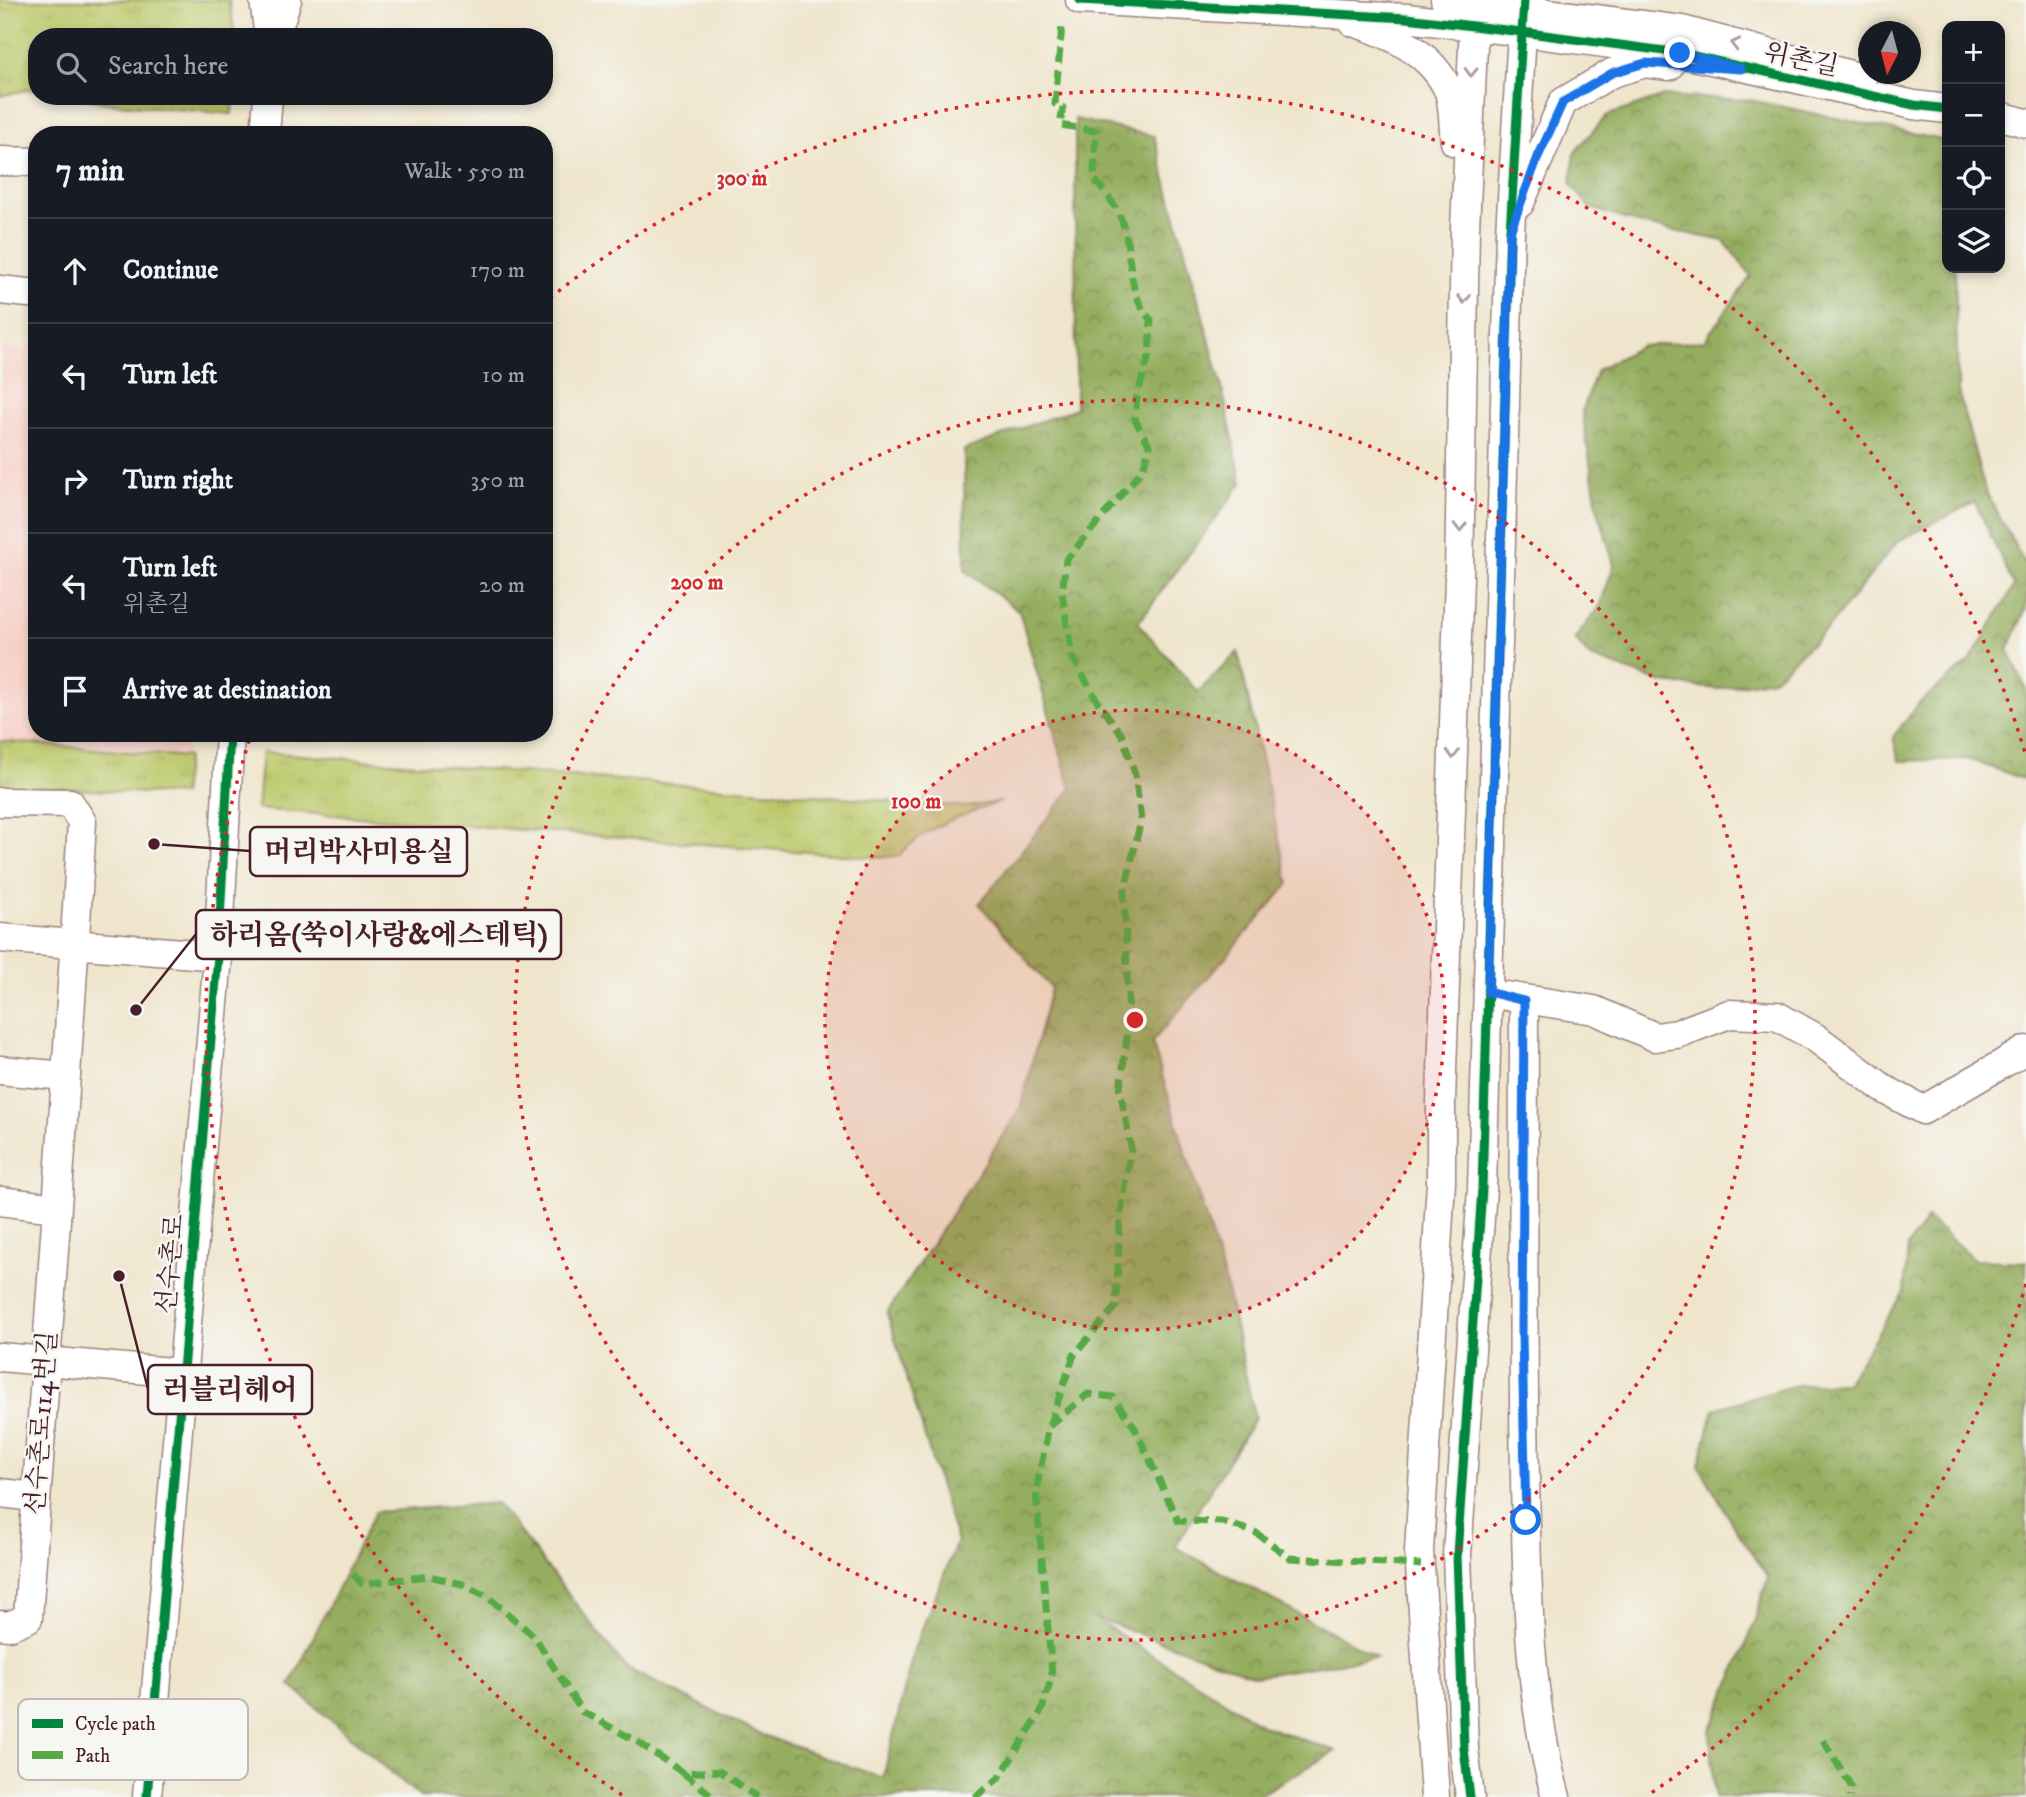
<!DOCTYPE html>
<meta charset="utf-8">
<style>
:root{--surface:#171b24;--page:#20242c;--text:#f1f3f6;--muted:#9ea1a6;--line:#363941}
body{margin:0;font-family:"IM FELL DW Pica","Noto Serif KR",serif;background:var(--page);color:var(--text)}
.controls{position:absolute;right:21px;top:21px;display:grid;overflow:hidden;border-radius:14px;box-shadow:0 4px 10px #0003}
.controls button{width:63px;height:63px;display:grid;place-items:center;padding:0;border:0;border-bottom:2px solid var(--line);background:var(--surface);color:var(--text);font:35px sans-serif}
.compass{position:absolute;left:1858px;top:21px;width:63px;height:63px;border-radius:50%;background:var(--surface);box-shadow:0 4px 10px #0003;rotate:186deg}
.stop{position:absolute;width:21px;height:21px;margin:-16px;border:5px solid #1a73e8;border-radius:50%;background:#fff}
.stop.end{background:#1a73e8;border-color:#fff;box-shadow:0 2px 7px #0008}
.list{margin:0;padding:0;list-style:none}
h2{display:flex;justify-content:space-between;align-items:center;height:91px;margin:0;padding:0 28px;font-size:30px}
h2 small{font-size:23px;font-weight:400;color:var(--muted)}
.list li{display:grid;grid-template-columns:46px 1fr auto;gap:21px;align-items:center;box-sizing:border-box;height:105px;padding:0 28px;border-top:2px solid var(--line)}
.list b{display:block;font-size:26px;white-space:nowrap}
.list p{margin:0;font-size:23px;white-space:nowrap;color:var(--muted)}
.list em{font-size:23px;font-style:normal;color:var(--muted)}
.icon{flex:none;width:38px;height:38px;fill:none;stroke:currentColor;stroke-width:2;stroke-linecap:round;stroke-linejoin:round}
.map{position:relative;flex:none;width:2026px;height:1797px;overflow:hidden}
.search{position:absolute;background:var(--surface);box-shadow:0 4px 10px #0003;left:28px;top:28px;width:525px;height:77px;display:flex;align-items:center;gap:18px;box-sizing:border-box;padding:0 24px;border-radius:28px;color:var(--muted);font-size:26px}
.panel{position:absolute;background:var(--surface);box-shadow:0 4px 10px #0003;left:28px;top:126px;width:525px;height:616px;border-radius:28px}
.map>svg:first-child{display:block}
.built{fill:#f7d1c8}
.grass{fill:url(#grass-tufts);stroke:#83744b;stroke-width:2}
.forest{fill:url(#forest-crowns);stroke:#706645;stroke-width:2}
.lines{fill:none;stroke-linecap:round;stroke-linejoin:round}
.minor-casing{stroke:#9c827c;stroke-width:31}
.minor{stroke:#fff;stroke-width:28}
.quiet{stroke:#57aa44;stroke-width:7;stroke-dasharray:14 7;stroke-linecap:butt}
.cycleway-casing{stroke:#f6f6f2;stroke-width:13}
.cycleway{stroke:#00873e;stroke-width:9}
.oneway{stroke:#ae9aa0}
.route{stroke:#1a73e8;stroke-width:9}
.ring{fill:none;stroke:#d62828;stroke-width:3.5;stroke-dasharray:3.5 7}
.labels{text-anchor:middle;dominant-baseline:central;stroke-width:5;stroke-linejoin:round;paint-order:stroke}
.street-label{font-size:26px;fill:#4a1f2b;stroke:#f6f6f2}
.key{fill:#f6f6f2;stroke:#c2b6b6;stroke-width:2}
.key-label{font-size:19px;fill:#4a1f2b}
.centre{fill:#d62828;stroke:#f6f6f2;stroke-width:3.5}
.ring-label{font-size:21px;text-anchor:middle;font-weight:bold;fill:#d62828;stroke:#f6f6f2;stroke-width:5;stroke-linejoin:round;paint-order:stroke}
.leader{fill:none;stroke:#4a1f2b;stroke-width:2.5}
.callout-dot{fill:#4a1f2b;stroke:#f6f6f2;stroke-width:2.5}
.callout{fill:#f6f6f2;stroke:#4a1f2b;stroke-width:2.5}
.callout-label{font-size:28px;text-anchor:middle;font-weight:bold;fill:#4a1f2b}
</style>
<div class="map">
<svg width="2026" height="1797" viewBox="0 0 2026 1797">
<defs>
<pattern id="grass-tufts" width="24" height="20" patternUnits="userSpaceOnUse" patternTransform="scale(1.75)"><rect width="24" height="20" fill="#bcc96b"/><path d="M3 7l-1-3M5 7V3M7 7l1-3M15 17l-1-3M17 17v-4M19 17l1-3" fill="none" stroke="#a3ac5d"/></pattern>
<pattern id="forest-crowns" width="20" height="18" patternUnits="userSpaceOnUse" patternTransform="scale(1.75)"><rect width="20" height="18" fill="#95ad5f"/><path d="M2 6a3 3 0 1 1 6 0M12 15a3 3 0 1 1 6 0" fill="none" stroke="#7c8c4f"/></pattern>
</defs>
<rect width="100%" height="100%" fill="#f6f6f2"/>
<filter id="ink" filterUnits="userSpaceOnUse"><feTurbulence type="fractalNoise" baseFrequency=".0143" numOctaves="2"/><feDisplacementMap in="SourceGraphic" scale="14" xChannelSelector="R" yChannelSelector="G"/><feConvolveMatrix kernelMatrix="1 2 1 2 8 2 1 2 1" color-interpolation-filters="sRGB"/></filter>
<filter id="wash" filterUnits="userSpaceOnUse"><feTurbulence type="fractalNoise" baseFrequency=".00686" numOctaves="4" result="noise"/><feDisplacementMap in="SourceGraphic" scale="28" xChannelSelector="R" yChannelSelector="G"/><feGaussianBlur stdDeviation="1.57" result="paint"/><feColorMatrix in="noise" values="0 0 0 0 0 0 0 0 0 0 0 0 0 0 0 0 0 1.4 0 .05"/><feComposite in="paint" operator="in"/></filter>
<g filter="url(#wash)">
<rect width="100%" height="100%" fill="#efe5cc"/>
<path class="built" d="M0,348l37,3v382h152l-2,24 -187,-16z"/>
<path class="grass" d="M0,0h229l6,37h-198v53l-7,-1 -30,7z
M72,96h161l-1,18 -125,-11z
M0,741l187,16 -5,38 -182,-10z
M262,752l706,55 34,-6c-37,14 -77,24 -103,55l-29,1 -613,-48z"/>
<path class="forest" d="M1664,96l86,4 197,41v127h8l3,123 27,99 41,76v42l-18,42 18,39v91l-58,-21 -69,2 -6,-24 26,-34 51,-42 44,-75 -39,-84 -77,39 -71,88 -54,50 -55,10 -55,-6 -73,-26 -15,-18 25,-34 14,-40 -17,-59 -15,-95 15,-41 44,-24 63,-5 47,-65 -27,-35 -79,-16 -55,-17 -19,-24 4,-32 31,-36z
M1075,119l79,17 67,247 21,100 -104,140 60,69 40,-40 51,232 -137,158 73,239 30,137 -80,129 202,110 -122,19 -164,-60 172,110 73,25 -81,46h-563l-3,-3 -7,3h-262l-130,-112 85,-173 122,-9 129,165 136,67 121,43 31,-129 43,-107 -70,-229 133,-204 31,-121 -72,-84 92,-115 -52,-178 -54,-41 -1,-120 112,-42z
M1927,1218l48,42 51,2v535h-311l-5,-66 40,-96 18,-58 -35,-52 -34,-60 15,-56 82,-24 50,-2 58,-91 4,-46z"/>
</g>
<g filter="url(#ink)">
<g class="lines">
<g class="minor-casing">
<path id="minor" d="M264,0l5,37
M1080,0l327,18 115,14 158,21 234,52 33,4
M1445,0l237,30 180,48
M1353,22c38,12 80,31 96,70 5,14 4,35 6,50
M275,37l12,-37
M2000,116l26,7
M265,135l3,-39
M0,161l37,1
M1520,203l43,-101 49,-29 33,-10 24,3
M0,290l37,4
M0,802l70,1 12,19c-15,266 -36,531 -54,796l-19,8 -9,-1
M0,938l218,18
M1506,996l88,14 61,27 22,-3 52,-20 48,2 39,22 68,51 39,21 103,-60
M1524,1001c0,158 -2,317 1,476 2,106 2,217 31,320
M0,1070l65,6
M0,1201l55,7
M0,1357l182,16
M0,1493l36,4
M147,1797l71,-841 12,-223
M1435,1797l-16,-246 22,-369v-81l18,-524 6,-348 10,-229
M1470,1797l-6,-48 -7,-194 25,-366 28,-957 14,-232"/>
</g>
<use href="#minor" class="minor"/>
<path class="quiet" d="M1049,1426l39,-32 25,3 22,31 43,93 44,1 33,10 35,26 131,7
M353,1574l9,10 67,-8 33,8 26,13 46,39 48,76 53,28 48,33 36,-2 38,26
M1823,1740l28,46 -1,11
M683,1773l31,24
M975,1797l24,-19 43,-68 10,-35 -16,-184 13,-65 25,-71 42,-49 4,-87 11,-71 -11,-59 9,-66 -5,-130 17,-73 -6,-46 -13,-39 -24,-33 -26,-46 -10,-63 4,-33 77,-91 7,-23 -15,-26 2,-24 12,-40 2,-36c-23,-24 -19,-59 -26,-89 -5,-22 -18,-36 -31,-52l2,-48 -36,-6 3,-18 -8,-3 7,-79"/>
<g class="cycleway-casing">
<path id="cycleway" d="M1080,0l327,18 115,14 158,21 234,52 33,4
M147,1797l71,-841 12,-223
M1470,1797l-6,-48 -7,-194 25,-366 28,-957 14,-232"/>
</g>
<use href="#cycleway" class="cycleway"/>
</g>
<defs><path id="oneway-chevron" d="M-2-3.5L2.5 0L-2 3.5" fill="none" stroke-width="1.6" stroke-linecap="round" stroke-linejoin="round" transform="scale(1.75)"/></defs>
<g class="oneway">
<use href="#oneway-chevron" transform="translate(1735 44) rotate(-166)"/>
<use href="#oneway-chevron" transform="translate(1471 72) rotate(92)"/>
<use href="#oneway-chevron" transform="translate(1464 299) rotate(91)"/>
<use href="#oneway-chevron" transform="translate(1460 527) rotate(91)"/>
<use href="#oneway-chevron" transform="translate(1453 754) rotate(92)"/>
</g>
</g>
<g class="lines" filter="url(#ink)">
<path class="route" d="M1526,1520l-4,-184 2,-335 -36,-9 22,-760 28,-75 25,-55 49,-29 33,-10 96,6 -61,-16"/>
</g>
<circle cx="1135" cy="1020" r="310" fill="#d62828" fill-opacity=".12"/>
<g class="ring">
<circle cx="1135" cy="1020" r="310"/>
<circle cx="1135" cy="1020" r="620"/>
<path d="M2026 1284A929 929 0 0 1 1648 1795M622 1795A929 929 0 0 1 249 741M550 298A929 929 0 0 1 2026 756"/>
</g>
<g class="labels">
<g class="street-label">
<text transform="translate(1801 60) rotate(12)">위촌길</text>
<text transform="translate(171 1264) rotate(-85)">선수촌로</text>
<text transform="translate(42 1423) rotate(-86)">선수촌로114번길</text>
</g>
</g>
<rect x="18" y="1699" width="230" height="81" rx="10" class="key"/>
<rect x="32" y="1719" width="31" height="9" fill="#00873e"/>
<rect x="32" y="1751" width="31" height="8" fill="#57aa44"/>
<g class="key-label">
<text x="75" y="1730">Cycle path</text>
<text x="75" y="1762">Path</text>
</g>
<circle cx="1135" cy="1020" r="10" class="centre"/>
<g class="ring-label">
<text x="742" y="185">300 m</text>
<text x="697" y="589">200 m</text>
<text x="916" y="808">100 m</text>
</g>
<path class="leader" d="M154 844L250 851M136 1010L196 934M119 1276L148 1389"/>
<g class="callout-dot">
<circle cx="154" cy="844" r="7"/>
<circle cx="136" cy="1010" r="7"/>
<circle cx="119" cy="1276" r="7"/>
</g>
<g class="callout">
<rect x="250" y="827" width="217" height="49" rx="7"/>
<rect x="196" y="910" width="365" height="49" rx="7"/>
<rect x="148" y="1365" width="164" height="49" rx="7"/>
</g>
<g class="callout-label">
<text x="359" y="861">머리박사미용실</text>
<text x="379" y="944">하리옴(쑥이사랑&amp;에스테틱)</text>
<text x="230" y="1399">러블리헤어</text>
</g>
</svg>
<div class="controls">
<button>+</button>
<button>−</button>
<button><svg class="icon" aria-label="locate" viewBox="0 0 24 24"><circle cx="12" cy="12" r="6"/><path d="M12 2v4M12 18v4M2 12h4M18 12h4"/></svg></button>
<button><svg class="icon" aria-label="layers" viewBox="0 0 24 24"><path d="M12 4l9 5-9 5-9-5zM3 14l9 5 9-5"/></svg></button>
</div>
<svg class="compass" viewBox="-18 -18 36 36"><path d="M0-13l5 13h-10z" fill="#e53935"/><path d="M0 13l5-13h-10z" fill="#9ea1a6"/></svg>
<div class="stop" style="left:1526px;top:1520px"></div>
<div class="stop end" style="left:1680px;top:53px"></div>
<div class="search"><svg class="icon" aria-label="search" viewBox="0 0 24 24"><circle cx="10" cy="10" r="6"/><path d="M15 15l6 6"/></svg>Search here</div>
<section class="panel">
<h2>7 min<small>Walk · 550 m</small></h2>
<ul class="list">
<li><svg class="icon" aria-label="ahead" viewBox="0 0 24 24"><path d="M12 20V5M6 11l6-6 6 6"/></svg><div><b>Continue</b></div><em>170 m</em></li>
<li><svg class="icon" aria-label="left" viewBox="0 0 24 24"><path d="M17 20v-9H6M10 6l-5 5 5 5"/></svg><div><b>Turn left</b></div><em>10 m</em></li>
<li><svg class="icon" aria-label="right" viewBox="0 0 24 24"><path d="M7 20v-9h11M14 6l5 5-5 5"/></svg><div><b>Turn right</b></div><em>350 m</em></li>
<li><svg class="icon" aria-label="left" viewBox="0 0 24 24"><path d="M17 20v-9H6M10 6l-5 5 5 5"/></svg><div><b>Turn left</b><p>위촌길</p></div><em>20 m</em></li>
<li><svg class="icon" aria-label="arrive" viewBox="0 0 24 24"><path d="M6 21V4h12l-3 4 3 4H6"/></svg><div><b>Arrive at destination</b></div></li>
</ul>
</section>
</div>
